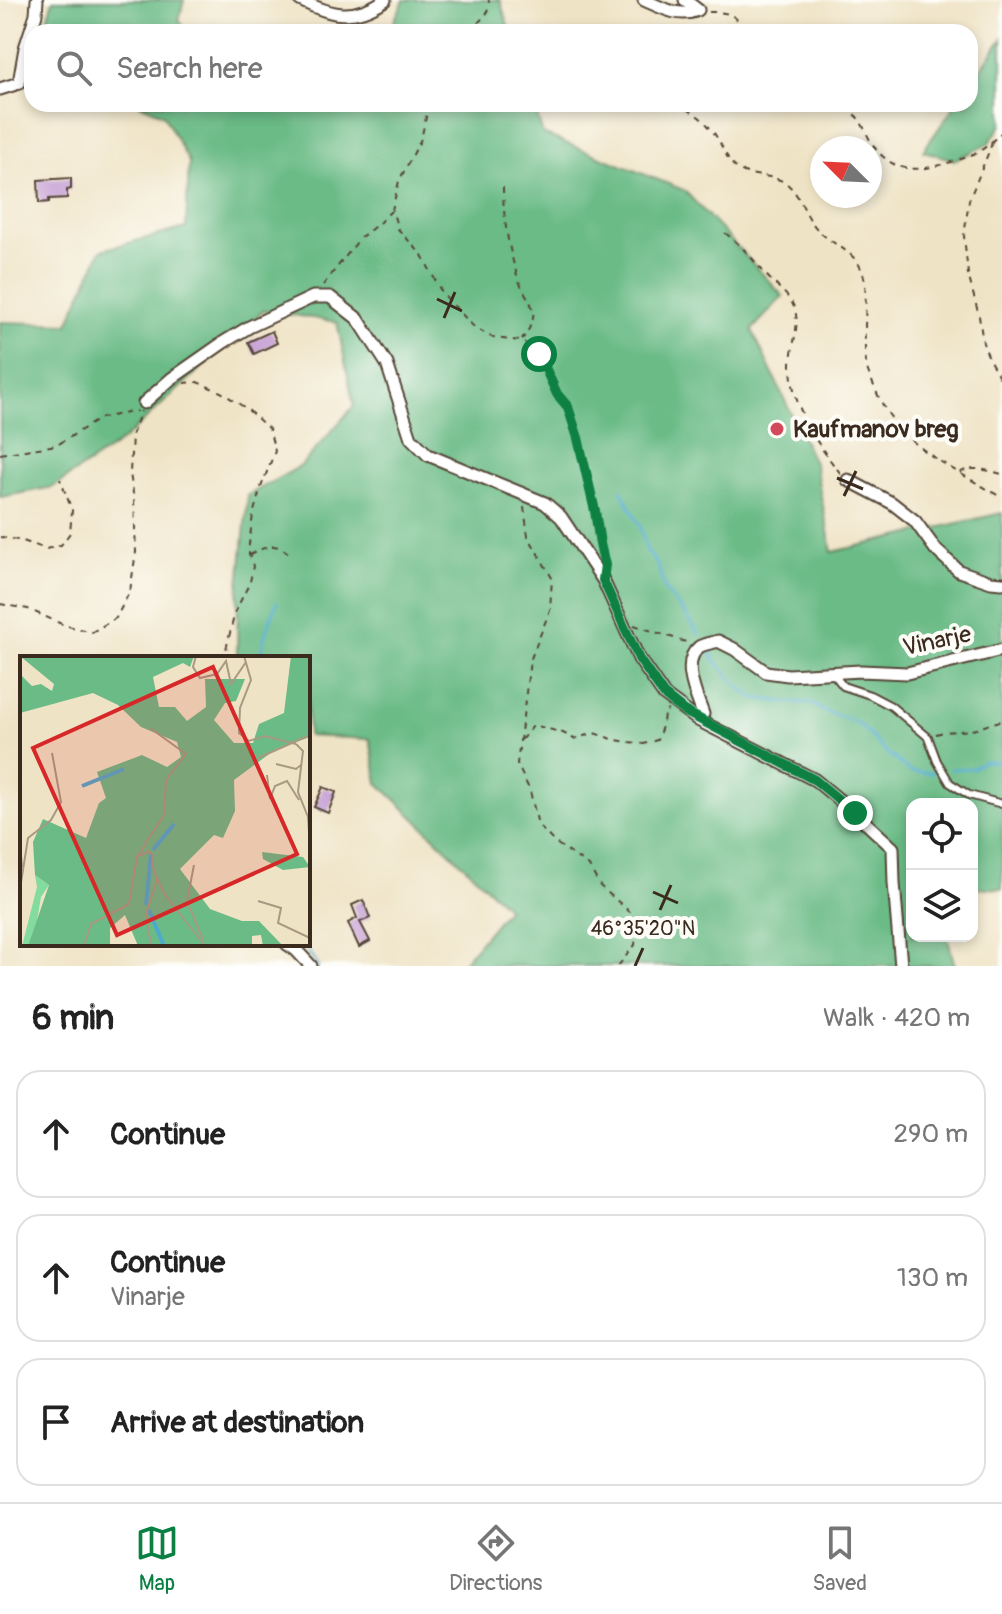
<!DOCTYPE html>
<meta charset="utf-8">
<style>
:root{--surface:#fff;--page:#f2f2f2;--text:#222;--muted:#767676;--line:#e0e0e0;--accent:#0b8043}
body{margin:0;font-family:Pangolin,sans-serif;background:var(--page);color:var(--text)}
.controls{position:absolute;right:24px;bottom:24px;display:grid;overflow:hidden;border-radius:16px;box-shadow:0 4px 12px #0003}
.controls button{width:72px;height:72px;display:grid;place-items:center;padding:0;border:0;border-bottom:2px solid var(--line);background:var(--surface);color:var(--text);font:40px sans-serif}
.compass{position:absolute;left:810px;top:136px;width:72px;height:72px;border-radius:50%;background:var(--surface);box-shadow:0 4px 12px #0003;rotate:294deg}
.stop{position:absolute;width:24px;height:24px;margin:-18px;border:6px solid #0b8043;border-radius:50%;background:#fff}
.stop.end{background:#0b8043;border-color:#fff;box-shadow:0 2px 8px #0008}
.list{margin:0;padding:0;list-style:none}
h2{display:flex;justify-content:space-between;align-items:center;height:104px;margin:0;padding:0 32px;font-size:34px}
h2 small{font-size:26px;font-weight:400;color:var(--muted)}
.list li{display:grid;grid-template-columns:52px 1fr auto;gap:24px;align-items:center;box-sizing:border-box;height:128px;margin:0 16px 16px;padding:0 16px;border:2px solid var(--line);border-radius:24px}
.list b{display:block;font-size:30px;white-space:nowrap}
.list p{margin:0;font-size:26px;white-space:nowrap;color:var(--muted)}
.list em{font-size:26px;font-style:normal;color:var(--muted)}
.icon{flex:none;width:44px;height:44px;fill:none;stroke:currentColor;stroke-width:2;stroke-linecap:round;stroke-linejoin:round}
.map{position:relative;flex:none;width:1002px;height:966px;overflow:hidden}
.search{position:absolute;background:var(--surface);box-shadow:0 4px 12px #0003;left:24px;right:24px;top:24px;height:88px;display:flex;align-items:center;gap:20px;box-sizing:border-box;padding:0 28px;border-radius:24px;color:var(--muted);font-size:30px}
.sheet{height:536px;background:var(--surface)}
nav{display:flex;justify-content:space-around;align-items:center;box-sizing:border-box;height:112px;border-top:2px solid var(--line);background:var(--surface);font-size:22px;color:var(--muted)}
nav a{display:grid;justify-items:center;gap:4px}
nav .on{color:var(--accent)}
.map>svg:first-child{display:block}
.forest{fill:#6bbb86;stroke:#537252;stroke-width:2}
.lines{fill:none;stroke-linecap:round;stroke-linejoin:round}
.stream{stroke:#4eaacc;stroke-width:3}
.building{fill:#c59ed4}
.service-casing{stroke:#564637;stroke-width:10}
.minor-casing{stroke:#564637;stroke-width:15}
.path{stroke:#564637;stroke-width:2;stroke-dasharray:6 6;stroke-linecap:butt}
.service{stroke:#fff;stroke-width:6}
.minor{stroke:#fff;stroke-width:11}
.route{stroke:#0b8043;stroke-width:10}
.ticks{fill:none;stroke:#3b2a1e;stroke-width:3}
.poi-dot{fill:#d1495b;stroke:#fdfcf7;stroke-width:3}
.labels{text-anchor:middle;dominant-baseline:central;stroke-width:8;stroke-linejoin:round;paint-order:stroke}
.poi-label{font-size:24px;font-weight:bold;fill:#3b2a1e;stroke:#fdfcf7;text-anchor:start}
.street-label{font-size:24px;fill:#3b2a1e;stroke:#fdfcf7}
.inset-river{fill:none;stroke:#4eaacc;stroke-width:4}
.inset-road{fill:none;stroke:#a79982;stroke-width:2}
.view{fill:#d62828;fill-opacity:0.15;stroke:#d62828;stroke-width:4}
.inset-edge{fill:none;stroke:#3b2a1e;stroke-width:4}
.ticks-label{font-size:20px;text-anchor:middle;fill:#3b2a1e;stroke:#fdfcf7;stroke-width:8;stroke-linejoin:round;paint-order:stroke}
</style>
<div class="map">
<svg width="1002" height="966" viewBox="0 0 1002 966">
<rect width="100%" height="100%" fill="#fdfcf7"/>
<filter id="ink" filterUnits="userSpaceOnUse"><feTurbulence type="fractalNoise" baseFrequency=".0125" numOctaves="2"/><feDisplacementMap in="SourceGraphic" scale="16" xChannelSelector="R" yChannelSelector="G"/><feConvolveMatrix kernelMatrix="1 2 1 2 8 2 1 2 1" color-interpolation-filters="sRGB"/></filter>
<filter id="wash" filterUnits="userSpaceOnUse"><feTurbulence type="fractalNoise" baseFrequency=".006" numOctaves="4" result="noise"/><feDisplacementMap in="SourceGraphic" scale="32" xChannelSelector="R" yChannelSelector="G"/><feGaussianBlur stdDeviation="1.8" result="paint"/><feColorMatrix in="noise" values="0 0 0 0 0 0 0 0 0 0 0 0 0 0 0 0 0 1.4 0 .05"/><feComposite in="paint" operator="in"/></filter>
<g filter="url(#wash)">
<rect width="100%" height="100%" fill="#efe3c5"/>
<path class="forest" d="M53,0h131l-5,20 8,12h-144z
M404,0h96l10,32h-121z
M1002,39v86l-14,19 -33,16 -32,-9 33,-47h14v-19z
M139,104h394l10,30 141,56 99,106 -31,34 63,135 17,87 170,-39v376l-30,-2v-83h-60v132h35l8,30h-495l48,-58 -130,-125 -8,-44 -62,-3v-78h-71l1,-62 10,-101 53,-29 53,-60 -17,-84 -73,-12 -142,131 -69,46 -53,10v-175l68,2 33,-74 85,-22 3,-66 -26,-48z"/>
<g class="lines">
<path class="stream" d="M621,490l19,36 7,25 11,15 7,24 21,25 13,20
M707,648l11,16 21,23 15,11 28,4 29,1 13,8 34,12 28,29 25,20 22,1
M260,658l4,-20 13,-36
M951,769l22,-1 11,-7 18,1
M303,944l15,22"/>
</g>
<g id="blocks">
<path class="building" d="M71,178v11l-4,1v8l-18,1v3l-10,1 -1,-23z
M272,331l5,12 -23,11 -6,-12z
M323,787l13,5 -8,21 -14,-6z
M363,900l7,18 -10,4 10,19 -11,6 -11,-24 9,-5 -5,-13z"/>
</g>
</g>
<g filter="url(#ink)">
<use href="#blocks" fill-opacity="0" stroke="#564637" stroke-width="2"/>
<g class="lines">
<g class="service-casing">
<path id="service" d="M832,672l11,14 27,9 21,11 37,31 9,24 13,22 19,12 33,9"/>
</g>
<g class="minor-casing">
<path id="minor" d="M300,0c32,16 53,21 85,0
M644,0c18,8 35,18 54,10l-13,-10
M0,89l19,-6 6,-35 11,-34 1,-14
M144,403l27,-24 53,-37 25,-15 64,-30h17l28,22 29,45 24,74 17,17 117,48 16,14 42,63 36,79 25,36 34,25 5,-6c-6,-17 -23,-52 -4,-67 4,-3 13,-4 19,-6l16,8 32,23 22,3 73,-4 46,2 95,-23
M848,480l44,23 23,18 21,29 23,21 32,11 11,1
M698,720l117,60 40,33 38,35 1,35 7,83
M287,944l9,6 15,16"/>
</g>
<path class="path" d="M709,12c21,0 26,2 38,20
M470,32l17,-19 2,-13
M429,104l-8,35 -22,42 -7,29 6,19 24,26 20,38 32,34 19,11 29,3 17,13 18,40 11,13 10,31 17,73 9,51
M605,104h42
M676,104c21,8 35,21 45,41 4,7 7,15 13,21 14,13 37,7 52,17 13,10 18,29 27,41 17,24 47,24 52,58 2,27 -2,54 1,81 1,8 5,16 8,23 24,62 76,79 128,112
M796,104c17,4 39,-1 55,8 13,8 15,25 24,36 23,29 48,22 80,13 8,-3 16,-4 23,-9 9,-5 16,-13 24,-20
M992,142l-2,7 -21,51 -5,36 4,38 11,42 4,27 7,18 12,21
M503,187c0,32 6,65 16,94 4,10 12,20 14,29 2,12 -5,20 -11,30
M725,233c19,14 28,27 43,44 9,10 23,19 27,33 5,17 -4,37 -4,54 0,42 25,79 50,110
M323,285l38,-48 17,-13 13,-13
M184,383l13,-1 24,10 26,17 22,20 6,22 -15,39 -7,25 -4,29v11l4,11 -3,16 -15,30 -11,46
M0,454l57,-9 44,-27 36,-7
M960,473c10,-8 30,-2 42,1
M524,507l4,29 24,42 -2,32 -20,51 -13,103 13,27 8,34 15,16 36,25 11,20 30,26 6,22 -1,11 -17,21
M0,537l23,4 23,8 15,-4 9,-12 2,-23 -12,-31
M250,555c19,-10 24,-14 41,0
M0,604l28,5 36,16 28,7 24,-14 14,-27 6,-39 -2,-52 -4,-27 2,-38 9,-24
M634,625l55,18
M936,734c13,-4 27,-2 40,-5 9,-3 17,-7 26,-8
M521,740l13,-15 29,8 11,6 20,-6 21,7 29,4 13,-4 6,-16 1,-12 4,-2"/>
<use href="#service" class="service"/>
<use href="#minor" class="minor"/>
</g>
</g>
<g class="lines" filter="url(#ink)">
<path class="route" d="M539,354l18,40 11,13 10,31 17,73 5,33 5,21 -2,15 36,79 25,36 20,16 131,69 40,33"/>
</g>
<path class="ticks" d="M437,299l25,12M444,318l11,-26M837,478l26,11M844,496l12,-25M653,892l25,11M660,910l11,-25M635,966l8,-18"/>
<circle class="poi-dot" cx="777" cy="429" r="8"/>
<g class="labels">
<g class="poi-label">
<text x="793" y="429">Kaufmanov breg</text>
</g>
<g class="street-label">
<text transform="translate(937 641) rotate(-12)">Vinarje</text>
</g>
</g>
<g transform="translate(20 656)">
<rect width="290" height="290" fill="#efe3c5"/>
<path d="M15,219l14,10 -8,12 -6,36 -7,13h-6l15,-59z" fill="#84db9f"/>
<path d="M0,0h174l-4,11 -7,-4 -30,14 6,30h16l12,14 19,-14 -1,-28h40l-9,22 -11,2 -11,17 20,23h19l6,-19 25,-11 7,-57h19v81l-34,12 -42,31 1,31 -12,27 -9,-3 -34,34 30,40 32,12h17l24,25h-20l-2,-11 -9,1v10h-114l-13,-31 -15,13v18h-82l21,-61 -14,-10 -2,-33 10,-23 43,19 13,-35 7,-5 -9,-26 45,-17 25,12 14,-10 -4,-15 -36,-15 -23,-22 -25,-12 -73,20v-39l12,12 9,-2 11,7 2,-7zM242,196l41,5 7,10 -27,3 -20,-11z" fill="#6bbb86"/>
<path class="inset-river" d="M62,130l42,-17M133,194l21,-26M126,249l5,-51M129,254l15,36"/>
<path class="inset-road" d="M176,0l-3,11 7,11 17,-4 9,-13 5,23 15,-22M224,0l7,24 -11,28 -1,25 10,8 16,-5 31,8M130,72l36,26 -20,26 -2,35 -27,42 12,-6 4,4 -1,11 11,26 42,54M276,88l7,7 -5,41 10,25 2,29M238,102l52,-23M256,108l20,5 5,-4M247,119l3,24 5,-13 12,-5 12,19M0,187l2,24M174,209l-7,36 16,39M0,233l8,-51 23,-18 10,-18 -9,-49M238,245l23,7 -3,15 32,15M64,290l7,-22 38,-20 8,-47M131,290l-5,-32 11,-35"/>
<path class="view" d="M193,11l84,187 -180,81 -84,-187z"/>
<rect width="290" height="290" class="inset-edge"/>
</g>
<g class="ticks-label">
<text x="643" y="935">46°35'20"N</text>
</g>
</svg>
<div class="controls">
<button><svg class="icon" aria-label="locate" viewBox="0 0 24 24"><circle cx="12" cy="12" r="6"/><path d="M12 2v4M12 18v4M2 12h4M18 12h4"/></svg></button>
<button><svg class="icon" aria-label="layers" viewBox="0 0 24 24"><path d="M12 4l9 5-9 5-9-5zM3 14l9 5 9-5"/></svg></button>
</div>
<svg class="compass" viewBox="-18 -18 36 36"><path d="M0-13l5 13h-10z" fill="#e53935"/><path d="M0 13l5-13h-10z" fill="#767676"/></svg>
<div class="stop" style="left:539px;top:354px"></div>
<div class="stop end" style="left:855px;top:813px"></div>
<div class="search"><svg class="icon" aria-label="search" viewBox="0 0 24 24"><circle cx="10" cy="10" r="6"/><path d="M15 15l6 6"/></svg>Search here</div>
</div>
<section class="sheet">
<h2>6 min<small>Walk · 420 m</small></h2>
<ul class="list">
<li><svg class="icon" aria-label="ahead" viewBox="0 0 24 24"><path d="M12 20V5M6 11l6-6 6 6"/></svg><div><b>Continue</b></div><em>290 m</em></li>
<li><svg class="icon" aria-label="ahead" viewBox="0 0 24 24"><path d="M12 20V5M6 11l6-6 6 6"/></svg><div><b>Continue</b><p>Vinarje</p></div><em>130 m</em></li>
<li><svg class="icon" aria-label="arrive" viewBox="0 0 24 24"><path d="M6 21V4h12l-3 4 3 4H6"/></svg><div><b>Arrive at destination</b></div></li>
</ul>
</section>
<nav>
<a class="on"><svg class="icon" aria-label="map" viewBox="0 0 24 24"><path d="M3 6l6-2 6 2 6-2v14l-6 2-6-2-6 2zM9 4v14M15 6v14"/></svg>Map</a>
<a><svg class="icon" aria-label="directions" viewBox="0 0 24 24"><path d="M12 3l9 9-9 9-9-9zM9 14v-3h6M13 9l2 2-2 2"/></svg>Directions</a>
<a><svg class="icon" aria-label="saved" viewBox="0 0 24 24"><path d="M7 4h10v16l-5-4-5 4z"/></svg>Saved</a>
</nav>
